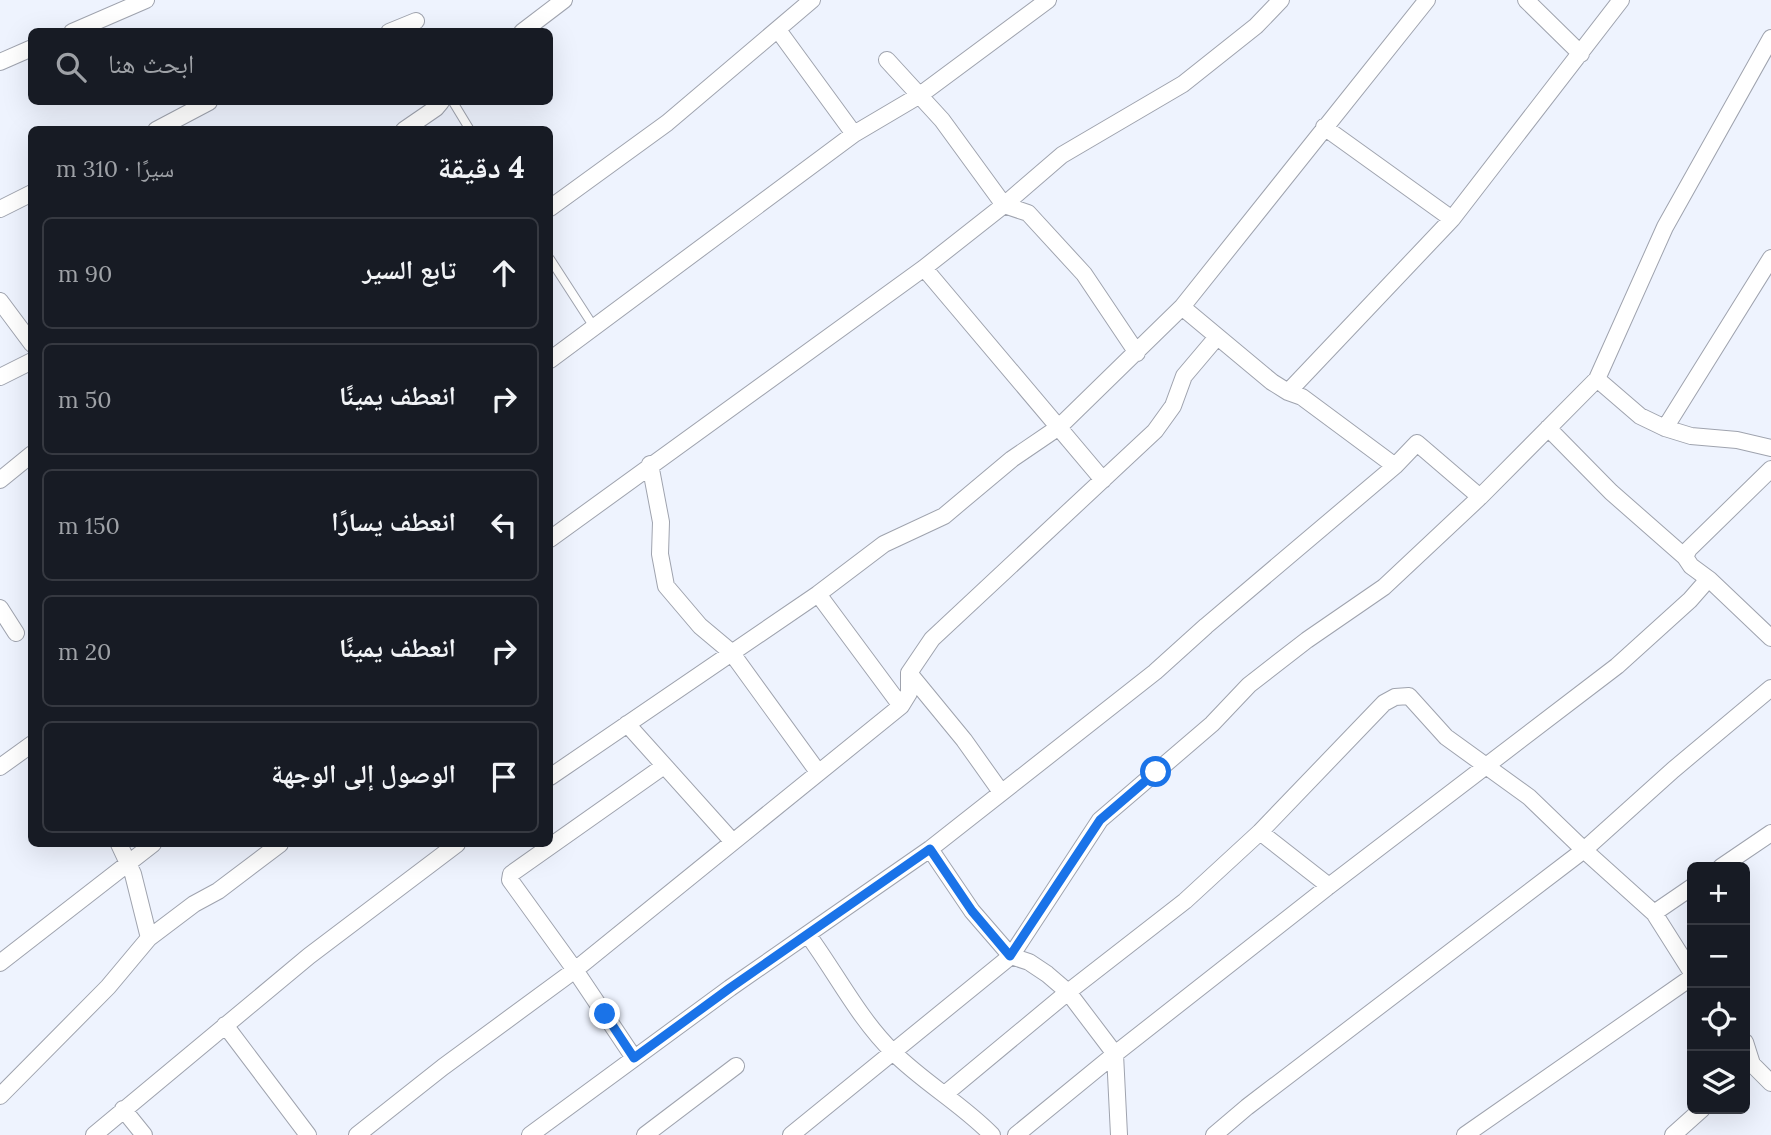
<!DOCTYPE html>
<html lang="ar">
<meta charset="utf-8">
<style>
:root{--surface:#171b24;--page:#242831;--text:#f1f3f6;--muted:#9ea1a6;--line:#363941}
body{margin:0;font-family:Lora,"Noto Naskh Arabic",serif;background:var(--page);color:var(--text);direction:rtl}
.controls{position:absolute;right:21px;bottom:21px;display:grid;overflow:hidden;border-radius:10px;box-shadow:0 7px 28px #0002}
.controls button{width:63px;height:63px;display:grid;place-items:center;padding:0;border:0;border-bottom:2px solid var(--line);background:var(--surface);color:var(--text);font:35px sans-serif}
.stop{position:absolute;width:21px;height:21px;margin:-16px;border:5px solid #1a73e8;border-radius:50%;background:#fff}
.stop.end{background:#1a73e8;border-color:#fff;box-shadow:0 2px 7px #0008}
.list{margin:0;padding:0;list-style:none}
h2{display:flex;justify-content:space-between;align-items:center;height:91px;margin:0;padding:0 28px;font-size:30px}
h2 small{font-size:23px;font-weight:400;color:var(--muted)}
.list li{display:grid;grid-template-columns:46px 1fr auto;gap:21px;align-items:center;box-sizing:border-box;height:112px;margin:0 14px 14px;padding:0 14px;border:2px solid var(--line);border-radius:10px}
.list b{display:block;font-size:26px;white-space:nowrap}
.list em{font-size:23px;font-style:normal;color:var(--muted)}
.icon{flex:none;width:38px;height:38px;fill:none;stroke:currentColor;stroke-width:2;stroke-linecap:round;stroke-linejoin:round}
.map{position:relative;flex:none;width:1771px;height:1135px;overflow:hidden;direction:ltr}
.search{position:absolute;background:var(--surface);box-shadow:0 7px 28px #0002;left:28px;top:28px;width:525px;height:77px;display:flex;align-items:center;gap:18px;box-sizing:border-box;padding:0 24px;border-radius:10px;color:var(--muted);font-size:26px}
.panel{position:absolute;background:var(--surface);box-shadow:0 7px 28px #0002;left:28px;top:126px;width:525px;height:721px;border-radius:10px;direction:rtl}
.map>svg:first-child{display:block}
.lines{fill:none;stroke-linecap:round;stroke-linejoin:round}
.lane-casing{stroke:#9fa3ae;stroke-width:10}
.street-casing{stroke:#9fa3ae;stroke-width:18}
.lane{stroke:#fff;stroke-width:8}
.street{stroke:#fff;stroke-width:16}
.route{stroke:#1a73e8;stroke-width:9}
</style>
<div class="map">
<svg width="1771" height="1135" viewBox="0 0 1771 1135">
<rect width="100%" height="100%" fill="#eef3fe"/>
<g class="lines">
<g class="lane-casing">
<path id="lane" d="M453,102l17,28
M550,259l44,68"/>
</g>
<g class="street-casing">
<path id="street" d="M1526,0l55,54
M778,30l76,104
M72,32l74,-32
M389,32l27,-11
M522,32l42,-32
M887,60l55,60 62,85 24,8 56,61 53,79
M0,62l32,-14
M1324,127l128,92
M156,130l53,-28
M404,130l32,-22 5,-6
M550,208l117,-85 145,-123
M0,209l32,-16
M924,268l179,212
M0,301l32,43
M550,360l304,-226 66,-39 128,-95
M0,377l32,-16
M1597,379l43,37 25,12 26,8 46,4 34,8
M1288,392l164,-173 169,-219
M1548,428l63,64 74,65
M1665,428l106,-170
M650,464l11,58 -1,32 6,32 34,40 31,26 87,120
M1395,466l-93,-69 -14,-5 -16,-10 -90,-75 245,-307
M0,480l32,-26
M550,539l374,-271 80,-63 58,-50 121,-71 73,-58 25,-26
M1710,580l61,58
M818,594l83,112
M0,608l16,25
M909,673l55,67 37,52
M627,724l106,118
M0,767l32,-23
M550,777l268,-183 66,-50 60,-28 68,-57 47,-32 123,-120
M1260,832l69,54
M119,844l14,30 16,64
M930,849l42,62 39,45 18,6 18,12 21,18 47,62 4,81
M1721,867l50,-34
M1654,913l38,-26
M808,935c28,38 51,84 85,117 31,31 69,52 99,83
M0,963l153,-119
M1692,973l-38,-60 -70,-63 89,-80 98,-82
M225,1025l83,110
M1745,1042l7,22 19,19
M634,1058l-59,-88 -65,-90 1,-6 153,-108
M945,1094l123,-102 117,-91 75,-69 124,-129 11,-6 14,-1 37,41 83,60 55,53 -337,257 -33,28
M0,1096l108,-109 41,-49 45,-34 24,-13 62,-47
M123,1109l21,26
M94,1135l215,-179 148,-112
M357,1135l86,-68 132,-97 326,-264 8,-13v-20l23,-34 223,-208 18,-25 11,-30 33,-39
M530,1135l200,-147 200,-139 225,-177 51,-46 189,-160 22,-23 63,54 117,-118 68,-152 106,-189
M645,1135l91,-69
M791,1135l220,-179 89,-136 112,-96 37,-39 58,-45 77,-53 96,-90
M1016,1135l99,-81 214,-168 288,-220 73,-66 14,-16 6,-4 -19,-14 -6,-9 4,-8 82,-80
M1465,1135l227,-158
M1673,1135l29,-26"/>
</g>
<use href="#lane" class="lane"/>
<use href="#street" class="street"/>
</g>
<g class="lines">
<path class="route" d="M605,1014l29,44 96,-70 200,-139 42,62 38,45 90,-136 56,-48"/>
</g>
</svg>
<div class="controls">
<button>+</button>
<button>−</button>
<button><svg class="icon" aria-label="locate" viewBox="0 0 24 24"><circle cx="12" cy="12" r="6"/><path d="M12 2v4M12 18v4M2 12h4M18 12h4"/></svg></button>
<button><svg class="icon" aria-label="layers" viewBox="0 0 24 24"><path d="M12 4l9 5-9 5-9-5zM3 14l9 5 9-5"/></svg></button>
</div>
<div class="stop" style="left:1156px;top:772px"></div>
<div class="stop end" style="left:605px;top:1014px"></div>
<div class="search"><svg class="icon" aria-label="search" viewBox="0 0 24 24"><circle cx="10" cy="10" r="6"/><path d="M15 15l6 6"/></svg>ابحث هنا</div>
<section class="panel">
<h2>4 دقيقة<small>سيرًا · 310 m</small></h2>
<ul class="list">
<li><svg class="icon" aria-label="ahead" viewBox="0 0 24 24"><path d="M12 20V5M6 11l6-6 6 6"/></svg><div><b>تابع السير</b></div><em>90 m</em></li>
<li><svg class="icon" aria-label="right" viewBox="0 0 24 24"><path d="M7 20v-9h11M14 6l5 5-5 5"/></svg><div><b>انعطف يمينًا</b></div><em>50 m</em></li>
<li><svg class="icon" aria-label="left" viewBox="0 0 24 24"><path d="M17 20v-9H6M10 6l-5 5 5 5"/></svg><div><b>انعطف يسارًا</b></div><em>150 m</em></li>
<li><svg class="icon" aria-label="right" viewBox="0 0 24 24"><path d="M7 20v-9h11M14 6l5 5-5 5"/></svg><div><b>انعطف يمينًا</b></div><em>20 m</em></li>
<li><svg class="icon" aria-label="arrive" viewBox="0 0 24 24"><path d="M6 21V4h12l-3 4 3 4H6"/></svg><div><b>الوصول إلى الوجهة</b></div></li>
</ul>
</section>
</div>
